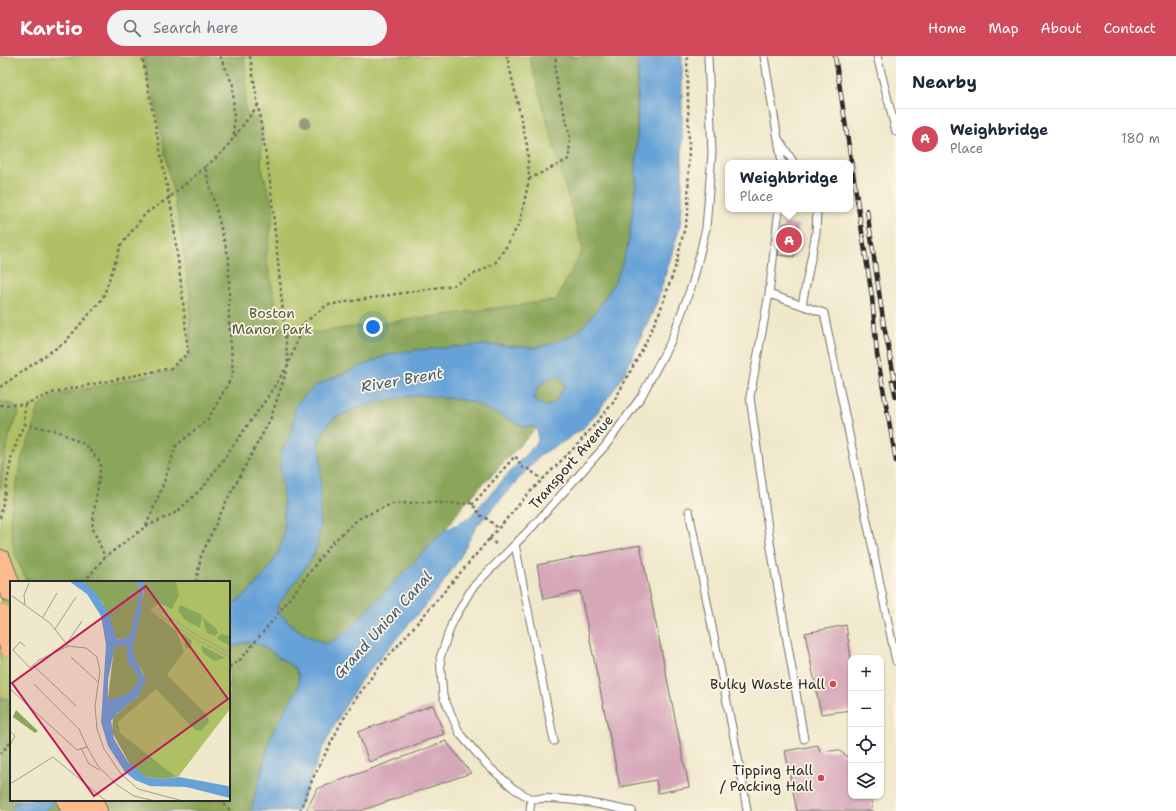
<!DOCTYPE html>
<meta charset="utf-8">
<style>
:root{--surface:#fff;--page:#f2f2f3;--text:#1f2937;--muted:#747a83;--line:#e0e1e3;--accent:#d1495b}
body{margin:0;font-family:"Shantell Sans",sans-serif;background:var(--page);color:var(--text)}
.controls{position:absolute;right:12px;bottom:12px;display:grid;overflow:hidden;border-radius:8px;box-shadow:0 1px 3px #0004}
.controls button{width:36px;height:36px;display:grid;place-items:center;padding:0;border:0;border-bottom:1px solid var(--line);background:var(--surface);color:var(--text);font:20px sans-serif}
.you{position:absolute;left:373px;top:271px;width:14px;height:14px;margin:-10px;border:3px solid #fff;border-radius:50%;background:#1a73e8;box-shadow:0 0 0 6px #1a73e833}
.badge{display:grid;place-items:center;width:26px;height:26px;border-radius:50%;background:var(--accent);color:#fff;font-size:13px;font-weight:700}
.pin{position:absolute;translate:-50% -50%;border:2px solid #fff;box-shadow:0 1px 4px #0006}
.popup{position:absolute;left:725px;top:104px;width:128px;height:52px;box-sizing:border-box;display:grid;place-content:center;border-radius:8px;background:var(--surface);filter:drop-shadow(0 1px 3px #0005);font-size:13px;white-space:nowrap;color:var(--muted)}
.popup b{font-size:15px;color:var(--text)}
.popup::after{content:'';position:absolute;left:50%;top:100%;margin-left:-8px;border:8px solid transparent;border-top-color:var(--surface)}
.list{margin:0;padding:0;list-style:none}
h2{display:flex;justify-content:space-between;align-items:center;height:52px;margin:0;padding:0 16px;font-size:17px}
h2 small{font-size:13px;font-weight:400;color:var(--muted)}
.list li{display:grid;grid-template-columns:26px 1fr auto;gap:12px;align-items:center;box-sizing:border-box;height:60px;padding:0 16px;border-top:1px solid var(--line)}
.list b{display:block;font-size:15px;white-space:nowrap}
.list p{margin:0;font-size:13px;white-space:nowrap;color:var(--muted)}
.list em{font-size:13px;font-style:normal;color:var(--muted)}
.icon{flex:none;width:22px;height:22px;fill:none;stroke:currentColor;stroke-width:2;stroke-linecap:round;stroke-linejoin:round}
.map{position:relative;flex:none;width:896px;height:755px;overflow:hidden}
header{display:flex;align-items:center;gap:24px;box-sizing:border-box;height:56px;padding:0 20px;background:var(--accent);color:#fff}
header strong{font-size:19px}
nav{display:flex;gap:22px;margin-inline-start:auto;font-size:14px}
.search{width:280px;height:36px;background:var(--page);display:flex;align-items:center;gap:10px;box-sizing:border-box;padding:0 14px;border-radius:22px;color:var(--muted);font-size:15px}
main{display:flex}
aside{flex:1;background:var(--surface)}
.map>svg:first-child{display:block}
.green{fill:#aec064;stroke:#6c7648;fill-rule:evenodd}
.forest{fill:#8aa65a;stroke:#5a6842}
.water{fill:#66a2d7;stroke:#486681;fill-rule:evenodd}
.building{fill:#d6a7b9}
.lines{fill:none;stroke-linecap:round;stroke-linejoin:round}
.lane-casing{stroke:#706d63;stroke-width:9}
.highway-casing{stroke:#706d63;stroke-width:24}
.path{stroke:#706d63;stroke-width:2.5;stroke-dasharray:3 3;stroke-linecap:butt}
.lane{stroke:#fff;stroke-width:7}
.highway{stroke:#fbbb8c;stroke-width:22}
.rail-casing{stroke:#2b2b2b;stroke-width:4.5}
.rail{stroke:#fcf5e5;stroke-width:3;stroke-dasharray:9;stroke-linecap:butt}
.highway-bridge-casing{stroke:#706d63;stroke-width:24;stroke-linecap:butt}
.highway-bridge{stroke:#fbbb8c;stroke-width:22}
.tree{fill:#99997c}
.poi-dot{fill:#d1495b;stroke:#fcf5e5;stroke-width:1.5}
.labels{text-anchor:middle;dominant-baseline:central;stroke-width:3.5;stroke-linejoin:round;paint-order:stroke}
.park-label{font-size:14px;fill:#52583c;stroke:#fcf5e5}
.street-label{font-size:14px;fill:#2b2b2b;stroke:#fcf5e5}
.poi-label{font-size:14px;fill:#2b2b2b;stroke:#fcf5e5;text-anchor:end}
.water-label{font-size:15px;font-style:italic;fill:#435b70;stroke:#fcf5e5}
.inset-road{fill:none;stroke:#a19c8b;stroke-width:1}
.view{fill:#c2185b;fill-opacity:0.15;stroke:#c2185b;stroke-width:2}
.inset-edge{fill:none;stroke:#2b2b2b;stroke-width:2}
</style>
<header>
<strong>Kartio</strong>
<div class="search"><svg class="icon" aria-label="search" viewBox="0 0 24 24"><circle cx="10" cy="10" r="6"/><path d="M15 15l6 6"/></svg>Search here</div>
<nav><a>Home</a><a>Map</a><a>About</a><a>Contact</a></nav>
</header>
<main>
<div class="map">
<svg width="896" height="755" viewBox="0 0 896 755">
<rect width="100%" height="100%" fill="#fcf5e5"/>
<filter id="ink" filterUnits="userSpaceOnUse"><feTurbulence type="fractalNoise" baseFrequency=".025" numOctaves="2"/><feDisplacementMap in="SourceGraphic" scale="8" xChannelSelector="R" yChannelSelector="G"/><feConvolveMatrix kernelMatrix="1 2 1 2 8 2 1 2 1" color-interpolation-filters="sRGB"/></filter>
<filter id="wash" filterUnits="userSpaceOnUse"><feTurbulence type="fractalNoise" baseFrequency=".012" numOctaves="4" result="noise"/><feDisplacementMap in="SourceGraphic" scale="16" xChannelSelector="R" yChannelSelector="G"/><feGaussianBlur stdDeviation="0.9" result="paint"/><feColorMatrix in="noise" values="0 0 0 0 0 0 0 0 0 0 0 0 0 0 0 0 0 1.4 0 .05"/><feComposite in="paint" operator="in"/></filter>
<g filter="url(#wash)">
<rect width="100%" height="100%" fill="#efe8cb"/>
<path class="green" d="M0,0h638l-81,349 -93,99 -20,27 -173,204 -20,76h-251zM11,526h218v218h-218z"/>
<path class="forest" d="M142,0h102l2,25 -1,30 17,14 -1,41 13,45 -8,47 15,70 29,5 246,-33 27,-50 -54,-194 109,1 -2,129 -8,59 -11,33 -18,29 -17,21 -15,10 -17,6 -17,4 -48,-3 -69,5 -26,4 -73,31 -13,11 -9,10 -2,20 -4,13 -8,12 3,53v32l-7,19 -11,18 -19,21 -18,13v-25h-202l-13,-30 -4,-33 12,-62 11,-27 6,-24 17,-11 119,-25 15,-14v-61l-11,-74 -24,-118z
M556,320c4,1 8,3 9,8 0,3 -3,5 -4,8 -6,13 -14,19 -26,8 -1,-13 9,-20 21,-24z
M422,339l48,6 55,26 4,-1 7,2 -72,76 -20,27 -98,101 -19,12c-22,-8 -36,-17 -51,-36l34,-47 7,-14 4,-92 -3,-12c4,-8 8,-18 15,-24 3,-2 8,-4 11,-5 24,-12 52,-16 78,-19z
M1,345l13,4 5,8 -10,24 -4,20 -4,31 -1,1v-87z
M247,586l14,3 34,23 4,8v12l-28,47 -20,76h-207l12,-11h173v-152z
M0,641l11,3v100h8l-9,11h-10z"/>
<path class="water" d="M638,0h44v152l-3,22 -22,72 -26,58 -11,21 -26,36 -12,12 -16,11 -26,15 -64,72 -17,32 -21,31 -77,90 -20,33 -20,39 -23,59h-47l20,-76 27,-47 1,-12 -4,-8 -34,-23 -14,-3 -18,6v-41l18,-13 19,-21 11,-18 7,-19v-32l-4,-37 1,-16 8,-12 4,-13 2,-20 9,-10 13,-11 73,-31 26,-4 69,-5 48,3 17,-4 17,-6 15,-10 17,-21 18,-29 11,-33 8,-59 2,-92zM556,320c4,1 8,3 9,8 0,3 -3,5 -4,8 -6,13 -14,19 -26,8 -1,-13 9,-20 21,-24zM422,339l48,6 55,26 4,-1 7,2 2,6v7l-70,78 -24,12 -98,101 -19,12c-22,-8 -37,-17 -51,-36l34,-47 7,-14 3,-20 1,-72 -3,-12c4,-8 8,-18 15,-24 3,-2 8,-4 11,-5 24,-12 52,-16 78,-19z
M19,744h37l-12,11h-34z"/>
<g id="blocks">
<path class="building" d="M784,167l15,2 -5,32 -16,-2z
M640,489l49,242 -31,6 -2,-13 -36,7 -40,-196 -36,8 -7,-34z
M846,569l5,33v52l-30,4 -16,-81z
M433,649l11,29 -75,28 -11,-30z
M446,685l25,32 -111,38h-54l11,-22z
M818,689l2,7 18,-2 13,9v37h19l3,15h-76l-12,-60z"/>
</g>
</g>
<g filter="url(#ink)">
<use href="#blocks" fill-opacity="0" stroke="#706d63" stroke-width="1"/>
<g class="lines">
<g class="lane-casing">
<path id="lane" d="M764,0l18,107
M877,0l19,76
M779,84l15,23
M779,153l-10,85 55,19 72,348
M769,238l-19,103 20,145 34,197
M802,249l14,-72 1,-24
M689,455l53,267 5,33
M515,488l39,197
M531,743c34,-3 68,6 101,12
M530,755l1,-12 -18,-11 -26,-23 -27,-31 -17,-38 -3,-38 12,-35 20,-35 62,-63 72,-80 35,-48 30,-56 22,-59 13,-54 6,-75 -4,-97"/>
</g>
<g class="highway-casing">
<path id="highway" d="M0,505l11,30
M68,744l5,11
M91,744l5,11"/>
</g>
<path class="path" d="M220,0l13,29 1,51
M250,0l20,125 18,183
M529,123l40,-20 1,-22 -12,-49 -3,-18 1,-14
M0,331l65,-45 38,-44 18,-53 25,-32 23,-15 36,-31
M0,349l25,-1 30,-12 116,-24 17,-15 -5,-53 -11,-88 -30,-156
M24,368l33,7 27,13 17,19 -9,64 13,30
M472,449l43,-49 4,5 2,6 7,2 14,10
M0,462l12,-63 12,-31 1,-20
M146,470l16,-38 14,-42 32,-27 25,-44 -4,-55v-61l-24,-92 18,-15 35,-47
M489,482l9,8
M84,526l21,-25 40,-30 32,-15 28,-27 62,-87 21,-33 15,-41 24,-19 127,-20 41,-22 11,-16 14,-25 9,-43 -2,-34 -20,-89
M196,526l5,-26 25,-54 44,-82 17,-50
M229,611l12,-8 32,-39 58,-76 27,-25 33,-15 34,-2 39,2 5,-2 8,7 2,6 6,2 13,11
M0,698l11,-12
M219,744l12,11
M300,755l13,-33 27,-53 15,-25 21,-29 151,-176 51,-51 35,-41 30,-55 17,-37 15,-43 13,-54 1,-70 -2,-88"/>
<use href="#lane" class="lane"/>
<use href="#highway" class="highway"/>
<g class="rail-casing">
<path id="rail" d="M835,0l37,241 5,57 19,107
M867,154l17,116 12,60
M892,325l4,16"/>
</g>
<use href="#rail" class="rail"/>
<g class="highway-bridge-casing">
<path id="highway-bridge" d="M0,560l11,30"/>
</g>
<use href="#highway-bridge" class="highway-bridge"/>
</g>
<circle class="tree" cx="305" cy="67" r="6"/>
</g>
<g class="poi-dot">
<circle cx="833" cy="628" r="4"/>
<circle cx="821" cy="722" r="4"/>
</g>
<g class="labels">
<g class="park-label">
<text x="272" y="257">Boston<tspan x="272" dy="16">Manor Park</tspan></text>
</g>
<g class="street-label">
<text transform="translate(571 406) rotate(-49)">Transport Avenue</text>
</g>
<g class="poi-label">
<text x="825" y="628">Bulky Waste Hall</text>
<text x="813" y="714">Tipping Hall<tspan x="813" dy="16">/ Packing Hall</tspan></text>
</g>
<g class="water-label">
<text transform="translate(402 324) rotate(-10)">River Brent</text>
<text transform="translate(383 569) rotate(-48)">Grand Union Canal</text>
</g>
</g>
<g transform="translate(10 525)">
<rect width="220" height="220" fill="#efe8cb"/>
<path d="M73,0h147v128l-52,68 -38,-3 -33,-67 8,-70z" fill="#aec064"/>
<path d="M73,0h53l4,9 -8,40 -5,8 -11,1 -13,-37zM133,0h33l3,14 -7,14 -13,-6 -9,7 26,21 8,20 -17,24 40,40 2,7 -8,9 -6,-1 -39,-41 -38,33 2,11 56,44 -16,2 -14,-2 -14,-9 -20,-36 1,-14 24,-21 8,-13 -2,-14 -10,-12 -1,-7 12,-58zM170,24l22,10 -2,13 -15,-8 -7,-9zM192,36l14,11 2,4 -3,4 -8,-3zM172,52l10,8 -2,7h-4zM213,53l7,3v9l-12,-7v-3zM112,64l5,1v11l11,19 1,5 -11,13 -20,7 6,-51 1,-3zM191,65h2l22,12 -11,3 -11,-8zM6,129l22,21 -3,2 -22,-16z" fill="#8aa65a"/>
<path d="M59,0h14l13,12 12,19 9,28 10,-2 4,-5 9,-43 -4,-9 8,1 -3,29 -9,40 14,30 -9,16 -20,16 -6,8 3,18 14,23 18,15 14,2 19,-2 49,9 2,1v11l-44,-11 -36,-1 -15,-6 -10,-8 -17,-26 -7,-24 5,-77 -5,-29 -14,-22zM112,64l5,1v14l11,16 1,5 -11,13 -20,7v-21l6,-30 1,-3z" fill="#66a2d7" fill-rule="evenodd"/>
<path class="inset-road" d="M98,0l91,60 31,16M105,0l83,55 32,17M2,15l38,27 18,23 18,2 11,9 3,14 -5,35 2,23 7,20 17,25 17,15 45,12M15,24l-1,-10 5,-12M33,36l14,-24M45,48l21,-32M57,62l15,-22M15,65l-5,-4 -7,8 17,18 9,-8 29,-14M61,76l27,25M23,84l43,41M24,103l45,45 8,18M0,108l67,61 10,-3 11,19 19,19 17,11 21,5M0,150l5,5 -5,9M71,167l8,16 11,6M0,203l43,-27 53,44"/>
<path class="view" d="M136,5l82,113 -134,97 -82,-113z"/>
<rect width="220" height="220" class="inset-edge"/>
</g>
</svg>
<div class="controls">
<button>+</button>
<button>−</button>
<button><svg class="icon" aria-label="locate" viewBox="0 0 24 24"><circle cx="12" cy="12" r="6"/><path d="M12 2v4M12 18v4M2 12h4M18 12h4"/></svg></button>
<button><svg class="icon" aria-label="layers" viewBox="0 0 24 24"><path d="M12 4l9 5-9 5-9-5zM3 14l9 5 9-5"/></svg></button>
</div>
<div class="you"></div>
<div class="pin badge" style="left:789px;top:184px">A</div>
<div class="popup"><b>Weighbridge</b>Place</div>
</div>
<aside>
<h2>Nearby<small></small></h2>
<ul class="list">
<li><span class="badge">A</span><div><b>Weighbridge</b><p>Place</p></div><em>180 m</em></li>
</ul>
</aside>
</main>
